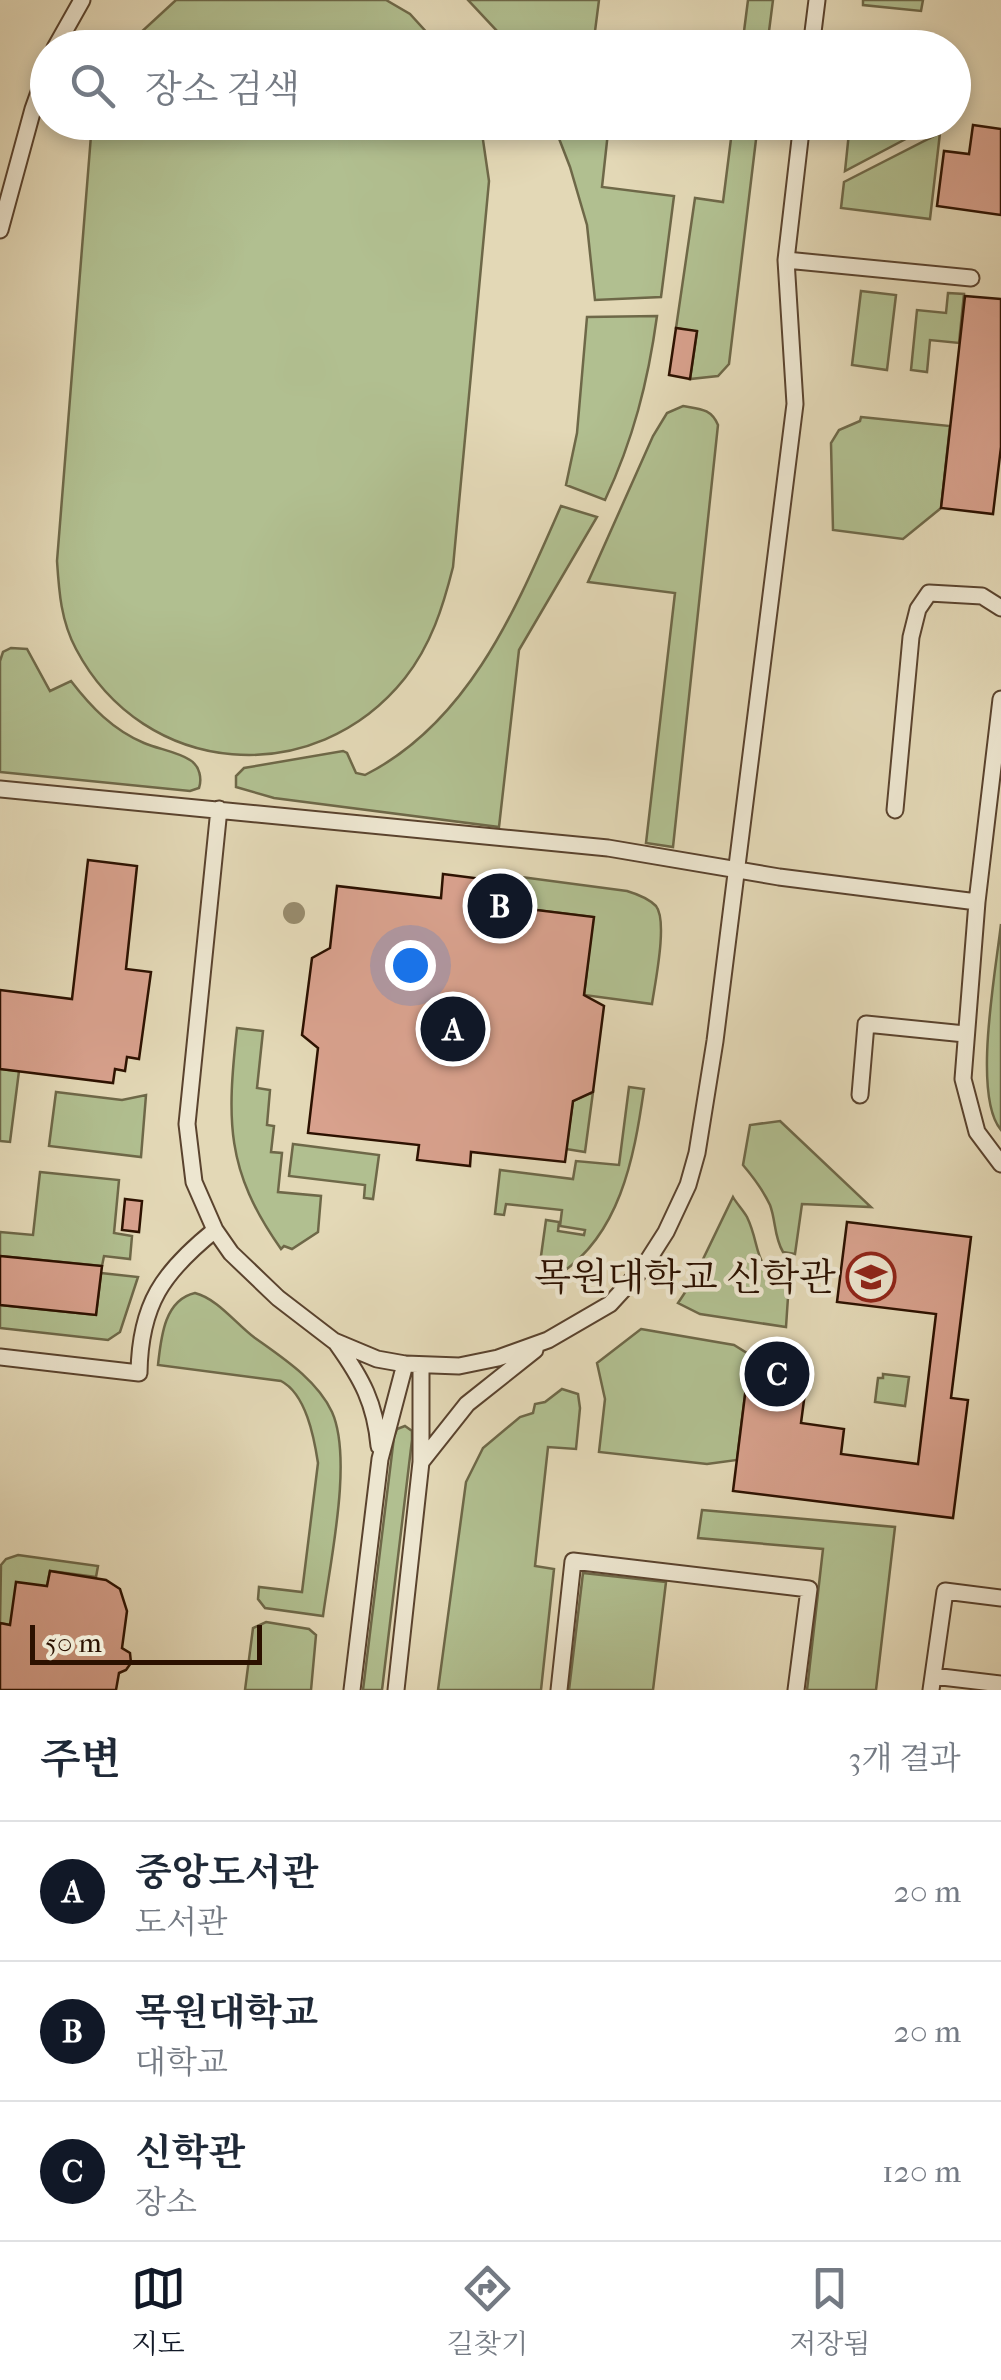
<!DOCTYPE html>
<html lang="ko">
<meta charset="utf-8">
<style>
:root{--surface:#fff;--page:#f6f6f7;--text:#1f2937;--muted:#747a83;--line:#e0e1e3;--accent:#111827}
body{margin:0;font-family:"IM FELL French Canon","Noto Serif KR",serif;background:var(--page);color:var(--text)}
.scale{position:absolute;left:30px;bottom:25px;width:232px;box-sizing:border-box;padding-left:10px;border:5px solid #2c1100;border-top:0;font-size:28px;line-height:35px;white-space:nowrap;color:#2c1100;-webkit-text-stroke:8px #ede6d0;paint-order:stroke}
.you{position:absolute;left:410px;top:965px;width:35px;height:35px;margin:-25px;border:8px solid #fff;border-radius:50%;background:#1a73e8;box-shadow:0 0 0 15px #1a73e833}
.badge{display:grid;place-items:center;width:65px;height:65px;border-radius:50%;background:var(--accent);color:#fff;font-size:32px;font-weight:700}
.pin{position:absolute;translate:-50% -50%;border:5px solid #fff;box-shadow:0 2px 10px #0006}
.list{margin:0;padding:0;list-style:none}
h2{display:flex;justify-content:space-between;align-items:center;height:130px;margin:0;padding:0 40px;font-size:42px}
h2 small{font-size:32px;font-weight:400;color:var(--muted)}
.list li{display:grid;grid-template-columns:65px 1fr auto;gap:30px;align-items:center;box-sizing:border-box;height:140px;padding:0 40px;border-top:2px solid var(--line)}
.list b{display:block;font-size:38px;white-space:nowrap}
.list p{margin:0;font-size:32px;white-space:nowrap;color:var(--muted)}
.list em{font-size:32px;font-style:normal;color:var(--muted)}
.icon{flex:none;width:55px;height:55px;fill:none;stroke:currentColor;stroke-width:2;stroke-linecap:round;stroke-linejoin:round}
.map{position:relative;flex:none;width:1001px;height:1690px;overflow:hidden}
.search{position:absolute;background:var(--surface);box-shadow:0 5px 15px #0003;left:30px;right:30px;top:30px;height:110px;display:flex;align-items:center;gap:25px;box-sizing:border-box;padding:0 35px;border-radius:55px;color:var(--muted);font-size:38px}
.sheet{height:550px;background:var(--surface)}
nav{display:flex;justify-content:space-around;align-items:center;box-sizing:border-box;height:140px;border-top:2px solid var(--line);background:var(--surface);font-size:28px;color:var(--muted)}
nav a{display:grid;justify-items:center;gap:5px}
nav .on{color:var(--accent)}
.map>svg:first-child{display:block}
.green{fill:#b1bf90;stroke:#6e6848;stroke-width:2.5}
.building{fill:#d8a18d;stroke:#2c1100;stroke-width:2.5}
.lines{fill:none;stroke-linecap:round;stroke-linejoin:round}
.lane-casing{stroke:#5a432e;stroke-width:19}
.lane{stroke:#ede6d0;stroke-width:15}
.tree{fill:#988c6d}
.labels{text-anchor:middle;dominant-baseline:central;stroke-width:9;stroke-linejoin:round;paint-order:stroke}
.poi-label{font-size:38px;fill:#2c1100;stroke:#ede6d0;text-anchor:end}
</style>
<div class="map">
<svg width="1001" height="1690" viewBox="0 0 1001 1690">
<rect width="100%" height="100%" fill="#e3d8b6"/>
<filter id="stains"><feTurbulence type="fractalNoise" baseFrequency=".002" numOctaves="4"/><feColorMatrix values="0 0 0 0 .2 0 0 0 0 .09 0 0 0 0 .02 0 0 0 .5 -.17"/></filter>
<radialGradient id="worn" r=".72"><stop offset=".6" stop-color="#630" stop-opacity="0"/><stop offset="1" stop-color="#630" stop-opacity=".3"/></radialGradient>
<path class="green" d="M176,0h210l24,14 30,33h-315z
M468,0h131l-6,47h-81z
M748,0h25l-6,47h-25z
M863,0h60l-2,11 -58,-6z
M92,123l385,-1 5,11 7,48 -36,386c-10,40 -22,78 -48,111 -90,113 -261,100 -329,-29 -15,-28 -17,-57 -19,-88z
M553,123h56l-7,64 72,9 -13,101 -66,3 -8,-75 -17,-58z
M733,123h25l-29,241 -11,12 -28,3 7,-47 -21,-4 19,-130 28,4z
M850,123v-1l86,1 -91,48z
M940,133l-10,86 -89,-11 3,-26z
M861,291l35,4 -9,75 -35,-5z
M948,293l16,1 -5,49 -29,-3 -3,32 -16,-2 6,-60 29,3z
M657,316c-9,66 -24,124 -52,184l-39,-15 11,-52 10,-116z
M683,406c16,3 28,2 35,19l-45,422 -27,-4 29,-250 -87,-11 65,-146 14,-23z
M861,417l89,9 -9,82 -38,31 -70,-9 -2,-87 8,-13 21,-9z
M561,506l36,11 -78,133 -20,177 -225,-29 -38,-11v-11l8,-8 99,-17 4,2 9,20 9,2c105,-53 152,-169 196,-269z
M11,648l16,1 23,42 21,-10c20,26 42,49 73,62 14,6 34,9 46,17 10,6 12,19 9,28l-9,3 -190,-19v-111l3,-9z
M499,874l128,17c10,3 21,7 29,15 12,15 -1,77 -4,98l-68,-9 9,-78 -98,-12z
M1001,924v206c-29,-34 -5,-160 0,-206z
M237,1028l26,3 -6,57 13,2 -3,35 7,1 -3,26 11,1 -4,39 43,4 -3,36 -26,17 -8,-3 -3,3c-56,-79 -54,-129 -44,-221z
M0,1069l19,2 -9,71 -10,-1z
M629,1087l15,2c-10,69 -24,149 -89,188l-14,-21 5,-36 13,2 -1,9 26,4 1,-5 -25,-4 2,-16 -56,-6 -2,11 -9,-1 5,-44 73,9 3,-18 43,4z
M56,1092l66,8 24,-5 -5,62 -92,-11z
M593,1092l-8,60 -19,-3 7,-48z
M780,1121l91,86 -69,-3 -7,50 -12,-2c-9,-15 -7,-31 -13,-47 -7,-15 -16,-27 -27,-40l7,-40z
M293,1144l86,11 -6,44 -9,-1 1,-13 -76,-9z
M40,1172l79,8 -5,53 18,3 -2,23 -26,-3 -2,10 -102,-10v-24l33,3z
M733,1197c4,7 10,13 14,20 15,31 4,51 42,65l-3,45 -86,-13 -22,-11 14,-21z
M101,1273l37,4 -18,55 -12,8 -108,-12v-23l96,10z
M195,1293c23,6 41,31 60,45 28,20 62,42 77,74 21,47 -2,150 -9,204l-58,-8 -7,-9 1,-12 43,5 16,-129c-4,-26 -12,-69 -37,-82l-123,-16c3,-27 6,-65 37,-72z
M641,1329l93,16 16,10 -13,105 -30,4 -108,-12 6,-53 -8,-36z
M883,1374l26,3 -4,29 -30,-4 3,-24h5z
M562,1389l16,5 2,14 -4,41 -28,-2 -13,119 19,3 -13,121h-103l28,-208 17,-34 37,-31 13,-4 2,-9 10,-2z
M405,1426l7,5v9l-30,250h-19l31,-253 3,-8z
M702,1510l193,17 -19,163h-69l16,-141 -125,-11z
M18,1555l80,11 -2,11 -46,-6 -3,15 -37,39 -10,-2 1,-58 5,-6z
M583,1573l83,9 -13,108h-84z
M266,1622l43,7 7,6 -5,55h-66l8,-62z"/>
<path class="building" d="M973,125l28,4v86l-64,-9 7,-55 25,3z
M965,296l36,3v148l-8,67 -52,-6z
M676,328l21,3 -7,48 -21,-4z
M88,860l49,6 -11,103 25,3 -12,87 -12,-2 -2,14 -10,-2 -2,14 -113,-14v-79l72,9z
M443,874l55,7 -3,24 99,12 -10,78 20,11 -11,86 -20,9 -8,61 -94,-10 -1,14 -53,-6 2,-15 -111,-12 10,-85 -16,-13 10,-77 18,-10 7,-62 104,12z
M125,1199l17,2 -3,31 -17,-2z
M847,1222l124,15 -20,161 17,2 -15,118 -220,-27 17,-136 59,7 -8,61 43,6 -3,25 77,10 18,-150 -99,-12z
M0,1256l102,10 -6,49 -96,-10z
M50,1571l56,9 14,9 7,22 -5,37 8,5 1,10 -5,7 -7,3 -3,17h-116v-67l10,2 6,-43 31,4z"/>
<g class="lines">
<g class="lane-casing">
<path id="lane" d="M55,48l27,-48
M811,48l6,-48
M0,230l33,-121 15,-42
M786,260l185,18
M1001,699l-24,203 -14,177 14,53 24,32
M0,789l608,59 171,29 198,25
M219,809l-32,315 7,58 21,48 16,23 47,45 56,43 43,18 28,5 54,2 39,-8 50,-18 62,-36 33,-36 23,-36 22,-47 9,-32 18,-112 80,-637 -9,-144 16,-138
M895,810l16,-173 7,-28 11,-16 53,3 19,12
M860,1095l6,-71 99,10
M337,1344c25,35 38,59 42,102
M0,1357l139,16c1,-69 24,-101 76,-143
M421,1462l46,-58 68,-54
M933,1676l68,8
M352,1690l28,-231 25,-95
M396,1690l25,-228v-95
M559,1690l14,-129 236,28 -13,101
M931,1690l14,-99 56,7"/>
</g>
<use href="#lane" class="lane"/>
</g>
<circle class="tree" cx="294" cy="913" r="11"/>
<defs>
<g id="university-ring" transform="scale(2.5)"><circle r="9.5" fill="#ede6d0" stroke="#8f2418" stroke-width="1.5"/><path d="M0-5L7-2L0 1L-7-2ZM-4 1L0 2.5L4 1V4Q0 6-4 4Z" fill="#8f2418"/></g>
</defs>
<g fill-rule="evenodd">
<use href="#university-ring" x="871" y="1277"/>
</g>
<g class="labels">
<g class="poi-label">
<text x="836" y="1277">목원대학교 신학관</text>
</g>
</g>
<rect width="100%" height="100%" filter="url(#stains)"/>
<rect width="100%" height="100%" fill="url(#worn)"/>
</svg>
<div class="scale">50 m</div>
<div class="you"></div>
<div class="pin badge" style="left:453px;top:1029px">A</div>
<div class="pin badge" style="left:500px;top:906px">B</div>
<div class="pin badge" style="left:777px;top:1374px">C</div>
<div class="search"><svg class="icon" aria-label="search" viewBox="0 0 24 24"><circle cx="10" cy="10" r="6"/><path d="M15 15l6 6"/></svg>장소 검색</div>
</div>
<section class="sheet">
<h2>주변<small>3개 결과</small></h2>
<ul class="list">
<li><span class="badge">A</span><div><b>중앙도서관</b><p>도서관</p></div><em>20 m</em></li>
<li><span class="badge">B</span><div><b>목원대학교</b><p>대학교</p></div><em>20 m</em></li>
<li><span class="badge">C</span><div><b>신학관</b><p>장소</p></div><em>120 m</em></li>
</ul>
</section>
<nav>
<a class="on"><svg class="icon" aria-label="map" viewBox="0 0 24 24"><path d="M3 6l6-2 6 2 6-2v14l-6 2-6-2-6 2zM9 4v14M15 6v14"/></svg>지도</a>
<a><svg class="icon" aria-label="directions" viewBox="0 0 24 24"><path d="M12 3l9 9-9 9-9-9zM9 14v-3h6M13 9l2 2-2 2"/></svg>길찾기</a>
<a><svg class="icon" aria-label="saved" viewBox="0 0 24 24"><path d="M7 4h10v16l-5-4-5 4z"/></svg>저장됨</a>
</nav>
